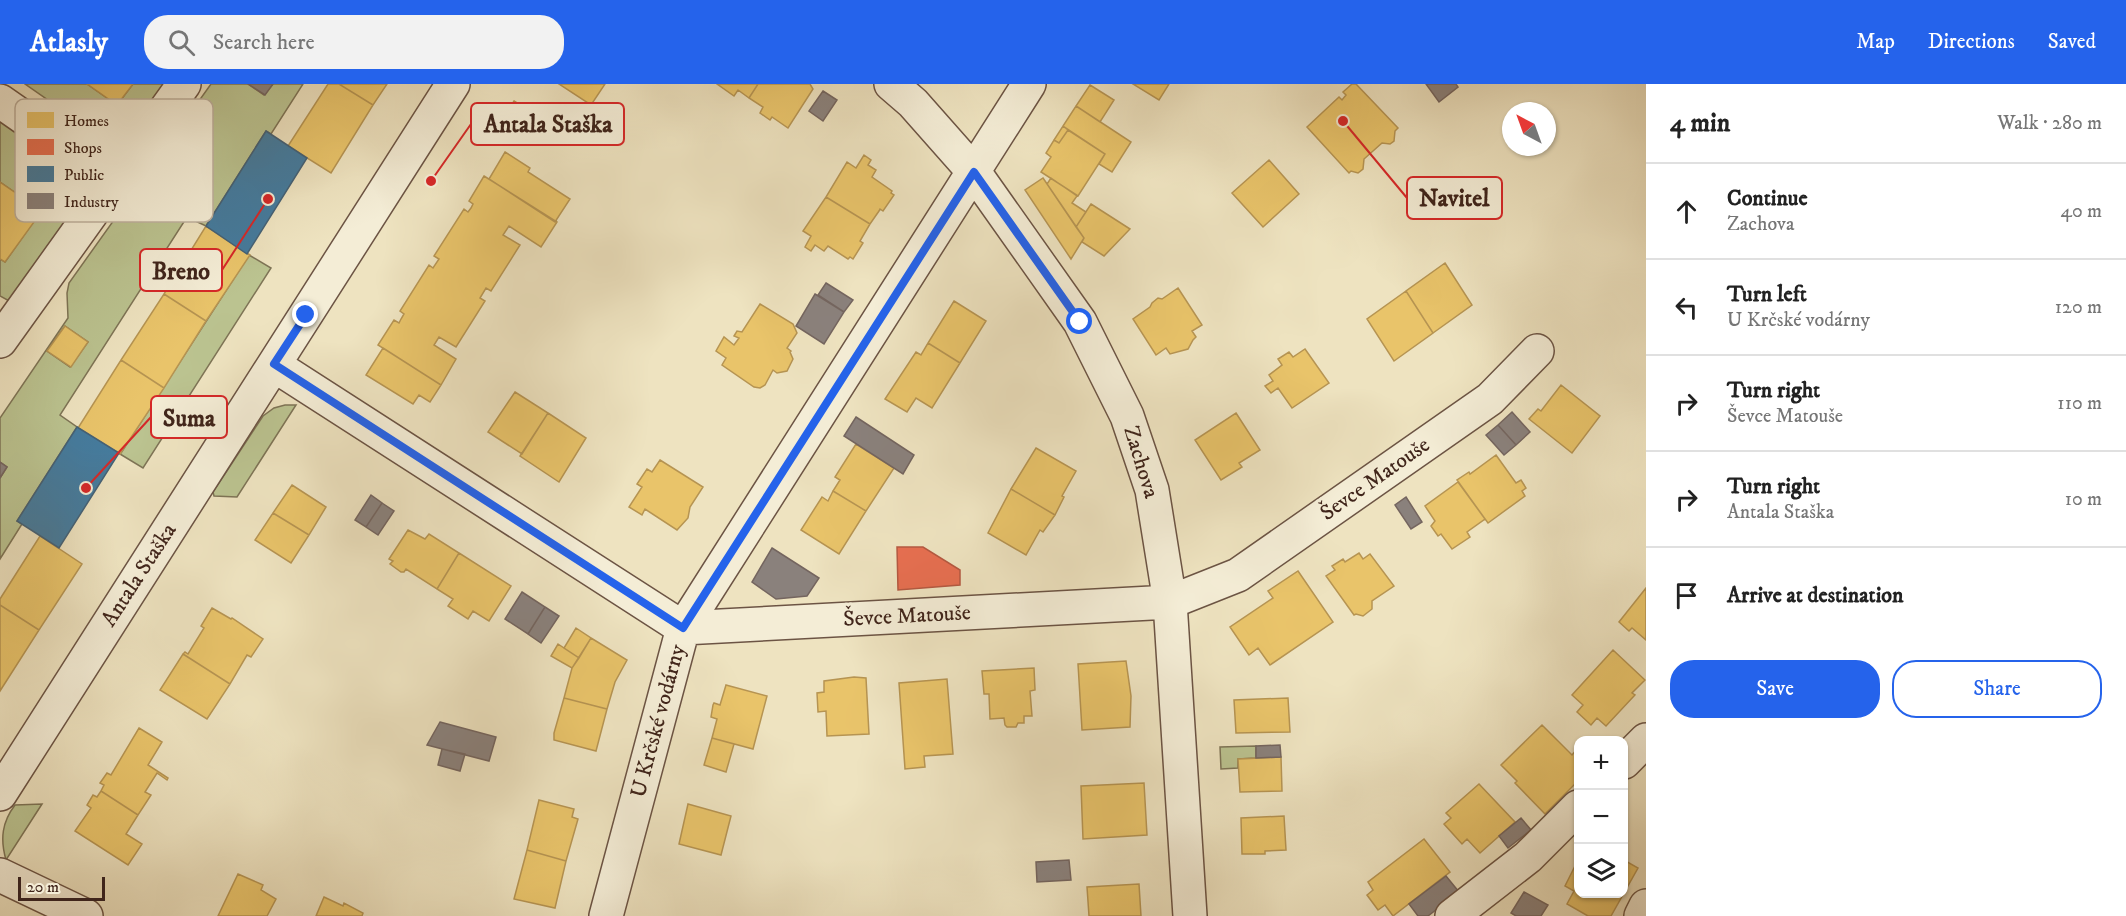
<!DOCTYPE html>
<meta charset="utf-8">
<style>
:root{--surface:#fff;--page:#f2f2f2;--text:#222;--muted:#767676;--line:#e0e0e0;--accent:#2563eb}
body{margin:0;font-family:"IM FELL DW Pica",serif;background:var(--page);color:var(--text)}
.controls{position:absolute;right:18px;bottom:18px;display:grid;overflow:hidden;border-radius:12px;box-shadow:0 2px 4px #0004}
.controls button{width:54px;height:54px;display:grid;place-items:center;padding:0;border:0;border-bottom:2px solid var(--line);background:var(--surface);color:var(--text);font:30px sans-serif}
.compass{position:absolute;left:1502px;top:18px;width:54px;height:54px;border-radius:50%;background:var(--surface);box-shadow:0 2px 4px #0004;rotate:319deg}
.scale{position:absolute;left:18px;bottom:15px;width:87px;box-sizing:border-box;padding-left:6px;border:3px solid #40251b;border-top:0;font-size:16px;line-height:21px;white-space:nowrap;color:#40251b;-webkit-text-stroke:4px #f4edd6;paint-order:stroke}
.stop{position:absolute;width:18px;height:18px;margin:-14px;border:4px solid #2563eb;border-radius:50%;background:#fff}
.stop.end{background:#2563eb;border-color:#fff;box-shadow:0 2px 6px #0008}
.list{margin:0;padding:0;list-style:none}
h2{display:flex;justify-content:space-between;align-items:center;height:78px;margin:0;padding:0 24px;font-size:26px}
h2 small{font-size:20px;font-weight:400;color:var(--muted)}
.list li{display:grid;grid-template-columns:39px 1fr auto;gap:18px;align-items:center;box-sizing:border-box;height:96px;padding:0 24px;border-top:2px solid var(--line)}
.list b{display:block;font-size:22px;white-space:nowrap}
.list p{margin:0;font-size:20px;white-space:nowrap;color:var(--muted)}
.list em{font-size:20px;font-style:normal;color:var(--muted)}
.actions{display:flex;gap:12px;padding:18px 24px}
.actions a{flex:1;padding:14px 0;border:2px solid var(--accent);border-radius:24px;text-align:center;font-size:21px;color:var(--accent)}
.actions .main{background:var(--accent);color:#fff}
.icon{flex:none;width:33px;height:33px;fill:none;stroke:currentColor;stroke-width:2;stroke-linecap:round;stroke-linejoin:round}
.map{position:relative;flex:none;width:1646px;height:832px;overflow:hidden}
header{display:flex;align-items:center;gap:36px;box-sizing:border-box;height:84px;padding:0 30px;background:var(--accent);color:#fff}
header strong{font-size:28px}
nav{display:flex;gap:33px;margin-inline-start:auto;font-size:21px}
.search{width:420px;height:54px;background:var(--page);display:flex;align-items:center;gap:15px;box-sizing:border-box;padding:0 21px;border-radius:24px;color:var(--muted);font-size:22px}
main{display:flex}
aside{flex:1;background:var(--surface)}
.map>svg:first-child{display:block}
.green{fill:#bbc390;stroke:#7e7456;stroke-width:1.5;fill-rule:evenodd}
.homes{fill:#e9c46a;stroke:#b69452;stroke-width:1.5}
.shops{fill:#e76f51;stroke:#b55941;stroke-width:1.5}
.public{fill:#457b9d;stroke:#446176;stroke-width:1.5}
.industry{fill:#8a817c;stroke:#74655f;stroke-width:1.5}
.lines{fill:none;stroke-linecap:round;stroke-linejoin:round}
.minor-casing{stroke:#6c5444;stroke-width:36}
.minor{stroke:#f4edd6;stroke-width:33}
.route{stroke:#2563eb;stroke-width:8}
.labels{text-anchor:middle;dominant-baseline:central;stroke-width:6;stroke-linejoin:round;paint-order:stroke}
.street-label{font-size:22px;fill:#40251b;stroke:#f4edd6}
.key{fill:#f4edd6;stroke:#beb19e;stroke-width:1.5}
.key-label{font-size:16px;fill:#40251b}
.leader{fill:none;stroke:#d62828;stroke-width:2}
.callout-dot{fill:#d62828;stroke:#f4edd6;stroke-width:2}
.callout{fill:#f4edd6;stroke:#d62828;stroke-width:2}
.callout-label{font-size:24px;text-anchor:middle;font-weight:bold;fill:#40251b}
</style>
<header>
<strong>Atlasly</strong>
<div class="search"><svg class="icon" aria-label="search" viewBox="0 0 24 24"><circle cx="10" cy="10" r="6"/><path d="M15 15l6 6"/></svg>Search here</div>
<nav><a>Map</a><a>Directions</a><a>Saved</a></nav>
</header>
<main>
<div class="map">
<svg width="1646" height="832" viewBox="0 0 1646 832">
<rect width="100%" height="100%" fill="#eee3c0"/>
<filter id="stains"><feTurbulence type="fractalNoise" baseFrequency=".00333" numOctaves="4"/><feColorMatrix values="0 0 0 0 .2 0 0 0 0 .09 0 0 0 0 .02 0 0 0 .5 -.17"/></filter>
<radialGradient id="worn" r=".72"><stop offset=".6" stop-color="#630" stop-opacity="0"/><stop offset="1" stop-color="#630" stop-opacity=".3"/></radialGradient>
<path class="green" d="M25,0h62l30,21 16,-21h35l-58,81 -67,-44 12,-16z
M211,0h37l16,11 9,-11h30l-32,50 -5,-3 -60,95 -19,-9 -127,198 17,12 -60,94 5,3 -22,35v-81l7,-11 -7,-5v-44l68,-100 -1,-25 2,-10zM65,242l23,16 -18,25 -23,-16z
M0,28l96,73 -85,117 -11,-6v-37l5,3 36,-51 -41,-29z
M249,171l22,13 -128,200 -23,-14 1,-1z
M285,321h11l-59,92 -23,-1 -1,-4 50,-76 11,-8z
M1256,662v12l-18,1v9l-17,1 -1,-22z
M42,720l-36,56c-6,-21 -4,-38 9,-55z"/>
<path class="homes" d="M87,0h46l-16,21z
M328,0h11l34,21 -42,68 -43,-27z
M339,0h48l-14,21z
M559,0h46l-14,21z
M717,0h41l-9,14 -11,-8 -4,6z
M758,0h52l3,5 -25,39 -16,-11 -2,3 -10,-7 3,-6 -14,-9z
M1133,0h36l-10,16z
M1352,0h4l42,44 -3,3 -1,10 -4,3 -8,-1 -18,16 -1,10 -5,4 -7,-2 -2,2 -42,-46 32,-30 3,3 4,-5 -3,-3z
M1090,1l24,15 -14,22 -24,-16z
M514,17l28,18 -13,21 -29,-18z
M1076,22l55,36 -19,30 -13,-8 6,-10 -42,-28z
M1063,42l5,4 -9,13 -5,-3z
M1068,46l37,24 -27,42 -37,-24 10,-15 -5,-4 8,-13 5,3z
M505,68l25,16 -2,4 42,27 -15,23 -66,-43z
M864,71l7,5 -3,5 8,5 -4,7 20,14 -1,2 3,2 -11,16 -3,-2 -1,2 -9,13 -44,-27 21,-35 9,6z
M1269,76l30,34 -36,33 -31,-34z
M484,92l73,46 -16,25 -32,-21 -6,9 17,10 -29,46 -5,-3 -6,10 5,3 -29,46 -17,-10 -5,8 22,14 -15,26 -63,-40 16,-25 5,3 2,-4 3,-5 -4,-3 29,-46 4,3 6,-9 -5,-3 30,-47 4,3 3,-4 2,-4 -4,-3z
M1043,94l41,60 -13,21 -46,-69z
M1051,94l26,18 -5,7 14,9 -10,15 -29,-43z
M0,98l42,29 -37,51 -5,-3z
M826,113l44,27 -10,17 3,2 -10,16 -3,-2 -2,2 -20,-13 -4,5 -9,-6 -4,6 -6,-4 6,-11 -8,-5z
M1091,120l39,25 -26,27 -22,-14 2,-4 -8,-11z
M206,142l44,29 -44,66 -42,-27z
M1445,179l27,42 -39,28 -27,-42z
M1178,204l24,37 -10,6 4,6 -3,3 -5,9 -18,5 -4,-6 -10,7 -23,-36 17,-12 2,-4 6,-5 4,1z
M1406,207l27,42 -39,28 -27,-42z
M164,210l42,27 -42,67 -43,-28z
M954,217l32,20 -26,42 -32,-20z
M760,220l33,20 4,9 -10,15 4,3 -1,1 3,7 -6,12 -10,2 -4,-3 -8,15 -5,3 -6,-1 -32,-22 4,-7 -10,-7 8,-14 10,8 5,-7 -5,-2 3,-5 5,1z
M65,242l23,16 -17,25 -24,-16z
M928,259l32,20 -28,45 -16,-10 -9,14 -22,-13 31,-47 5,3z
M383,264l58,37 -11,17 -11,-7 -6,9 -47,-29z
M1305,265l24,34 -37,25 -14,-20 -7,5 -6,-7 8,-5 -4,-6 13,-10 -4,-6 11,-7 4,5z
M121,276l43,28 -44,66 -42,-26z
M1561,301l39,31 -28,37 -43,-34 9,-10 3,2z
M515,308l33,21 -26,41 -34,-22z
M548,329l38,25 -27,44 -39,-26z
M1236,329l24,37 -21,13 3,4 -21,13 -26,-40z
M856,360l38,24 -28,43 -33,-20 7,-11 -5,-3z
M1036,364l40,23 -14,25 2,1 -9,18 -44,-26z
M1496,371l20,28 5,-3 5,8 -4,3 3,5 -37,27 -31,-43 12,-8 1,2z
M660,376l43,27 -13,20 -2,11 -11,12 -32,-21 -3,6 -13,-8 13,-20 -5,-3 10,-15 5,3z
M1458,398l27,37 -18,13 3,5 -18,12 -11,-15 -3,2 -7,-10 4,-5 -10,-15z
M292,401l34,22 -17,28 -36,-22z
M1011,405l44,26 -12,17 -3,-2 -14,25 -38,-22z
M833,407l33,20 -27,43 -38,-24 21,-33 6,4z
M273,429l36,22 -18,28 -36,-23z
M408,446l17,9 4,-5 30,19 -22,36 -31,-20 -2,3h-3l-11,-8 3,-3 -4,-2z
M40,452l42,28 -43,66 -39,-25v-6z
M459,469l52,33 -22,35 -16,-10 -5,8 -20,-13 5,-7 -16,-10z
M1359,469l4,6 7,-5 24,32 -22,15v8l-9,7 -7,-2 -2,1 -28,-39 9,-6 -3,-4 11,-7 2,3z
M1298,487l35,51 -63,43 -12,-17 -9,7 -19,-28 43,-29 -5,-7z
M1646,504v52l-14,-12 -3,3 -10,-9z
M0,521l39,25 -39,61z
M212,524l19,11 1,-1 31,21 -12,18 -4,-2 -17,29 -47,-30 2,-2 3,2 16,-26 -3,-2z
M576,544l15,10 -12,20 -15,-10z
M591,554l36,22 -12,22 -8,27 -43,-11 8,-30z
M558,560l21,14 -7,10 -21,-12z
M1613,566l32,30 -13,13 3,2 -29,31 -9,-8 -6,7 -14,-13 6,-7 -11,-10z
M183,570l47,30 -23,35 -47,-29z
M1126,577l5,35 -1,31 -48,3 -4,-66z
M1034,584l1,22 -5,1 2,25h-8v7h-6l-2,4h-9l-2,-2 -1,-7 -14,1 -1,-25h-5l-2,-23z
M854,593l12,1 3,56 -42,2 -1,-25 -8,1 -1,-19 7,-1v-11z
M947,595l6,75 -29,2 1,11 -20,2 -6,-86z
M726,601l41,11 -14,53 -41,-11 5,-19 -6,-2 2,-12 1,-2 6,2z
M564,614l43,11 -11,42 -42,-11v-7z
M1288,614l2,34 -54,1 -2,-33z
M1542,641l30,30 6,-7v33l-33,33 -30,-31 2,-2 -16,-16z
M139,644l23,14 -14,23 20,13 -1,2 -10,-7 -12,19 6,3 -13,20 -37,-24 3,-6 -4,-2 7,-10 4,2z
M712,654l22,6 -8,28 -22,-7z
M1281,673l1,34 -42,1 -2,-33z
M1144,699l3,52 -64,4 -2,-53z
M1479,700l36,38 -35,31 -13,-14 -5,5 -18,-20 7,-6 -5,-5z
M101,707l37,24 -12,19 16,10 -14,21 -53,-34 16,-23 -4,-3 6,-10 4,2z
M539,716l35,9 -2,8 6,2 -12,42 -39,-11z
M688,720l43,12 -10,39 -42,-11z
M1284,732l2,34 -21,1v3h-23l-1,-36z
M1424,755l26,33 -57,44 -8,-11 -7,5 -11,-15 6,-5 -5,-8z
M527,766l39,11 -11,47 -41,-9z
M1578,776v34h46v-34l14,8 -27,48h-23l-21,-12 7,-13 -9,-5z
M238,790l25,11 -2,5 15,9 -9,17h-49z
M1139,800l2,32h-52l-2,-29z
M324,813l19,9 1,-3 19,10 -1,3h-46z"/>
<path class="shops" d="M897,463h26l37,23v15l-62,5z"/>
<path class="public" d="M266,47l41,27 -60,96 -41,-28z
M77,343l42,26 -60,95 -42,-27z"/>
<path class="industry" d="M248,0h25l-8,11z
M1426,0h30l2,3 -19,15z
M823,7l14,9 -14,21 -14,-10z
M826,199l27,17 -9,12 -26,-17z
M815,210l29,18 -20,32 -28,-18z
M1512,328l18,20 -14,13 -18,-20z
M856,333l58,38 -11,19 -59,-38z
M1498,341l18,20 -12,10 -18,-20z
M0,378l7,5 -7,11z
M371,411l11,8 -16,24 -11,-7z
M1406,413l16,25 -11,7 -16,-24z
M382,419l12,8 -16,24 -12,-8z
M772,464l47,30 -12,18 -31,3 -24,-17z
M522,508l23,15 -17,27 -23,-15z
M545,523l14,9 -18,27 -13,-9z
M440,638l56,15 -7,24 -62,-16z
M1280,661l1,12 -25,1v-12z
M442,665l23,5 -5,17 -22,-6z
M1521,734l10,12 -23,18 -9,-12z
M1069,776l2,20 -34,2 -1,-20z
M1446,792l13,16 -31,24h-10l-9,-12z
M1524,808l24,13 -7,11h-25l-5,-3z"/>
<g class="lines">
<g class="minor-casing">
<path id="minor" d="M891,0l22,19 61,69 106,150 47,94 25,74 18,112 20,314
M0,17l116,81
M0,257l184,-257
M274,281l409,263 487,-26 68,-27 252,-176 47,-48
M1624,678l22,-22
M0,710l453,-710
M0,791l86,41
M606,832l77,-288 346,-544
M1452,832l76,-59 50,-50
M1641,832l5,-10"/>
</g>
<use href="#minor" class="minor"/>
</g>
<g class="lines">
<path class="route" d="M306,231l-32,49 409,264 291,-456 106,150"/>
</g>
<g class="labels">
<g class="street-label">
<text transform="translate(1141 378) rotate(73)">Zachova</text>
<text transform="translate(1375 395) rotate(-35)">Ševce Matouše</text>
<text transform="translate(139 491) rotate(-57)">Antala Staška</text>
<text transform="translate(907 532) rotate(-3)">Ševce Matouše</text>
<text transform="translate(658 637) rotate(-75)">U Krčské vodárny</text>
</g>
</g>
<rect x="15" y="15" width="198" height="123" rx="9" class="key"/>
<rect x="27" y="28" width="27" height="16" fill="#e9c46a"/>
<rect x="27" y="55" width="27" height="16" fill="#e76f51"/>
<rect x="27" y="82" width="27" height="16" fill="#457b9d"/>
<rect x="27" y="109" width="27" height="16" fill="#8a817c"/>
<g class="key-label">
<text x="64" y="42">Homes</text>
<text x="64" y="69">Shops</text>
<text x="64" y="96">Public</text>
<text x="64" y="123">Industry</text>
</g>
<path class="leader" d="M431 97L471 40M1343 37L1407 114M268 115L222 186M86 404L151 333"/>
<g class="callout-dot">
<circle cx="431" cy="97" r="6"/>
<circle cx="1343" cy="37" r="6"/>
<circle cx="268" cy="115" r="6"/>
<circle cx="86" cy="404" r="6"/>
</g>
<g class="callout">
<rect x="471" y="19" width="153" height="42" rx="6"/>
<rect x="1407" y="93" width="95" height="42" rx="6"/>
<rect x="140" y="165" width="82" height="42" rx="6"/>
<rect x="151" y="312" width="76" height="42" rx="6"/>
</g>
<g class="callout-label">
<text x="548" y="48">Antala Staška</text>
<text x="1454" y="122">Navitel</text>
<text x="181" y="195">Breno</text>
<text x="189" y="342">Suma</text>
</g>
<rect width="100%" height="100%" filter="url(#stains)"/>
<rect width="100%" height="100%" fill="url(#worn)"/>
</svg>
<div class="controls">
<button>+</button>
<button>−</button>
<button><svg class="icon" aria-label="layers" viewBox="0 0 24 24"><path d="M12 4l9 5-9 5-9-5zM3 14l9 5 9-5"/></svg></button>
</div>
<svg class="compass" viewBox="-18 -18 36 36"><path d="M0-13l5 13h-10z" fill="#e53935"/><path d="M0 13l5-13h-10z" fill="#767676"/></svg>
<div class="scale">20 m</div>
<div class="stop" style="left:1080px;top:238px"></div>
<div class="stop end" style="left:306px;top:231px"></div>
</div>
<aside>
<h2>4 min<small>Walk · 280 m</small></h2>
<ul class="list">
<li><svg class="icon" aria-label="ahead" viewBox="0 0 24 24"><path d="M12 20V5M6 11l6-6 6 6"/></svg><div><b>Continue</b><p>Zachova</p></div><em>40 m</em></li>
<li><svg class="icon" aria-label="left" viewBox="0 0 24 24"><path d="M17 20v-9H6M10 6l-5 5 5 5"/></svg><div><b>Turn left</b><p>U Krčské vodárny</p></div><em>120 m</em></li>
<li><svg class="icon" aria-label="right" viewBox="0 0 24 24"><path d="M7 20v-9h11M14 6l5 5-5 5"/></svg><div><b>Turn right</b><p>Ševce Matouše</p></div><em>110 m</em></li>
<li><svg class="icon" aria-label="right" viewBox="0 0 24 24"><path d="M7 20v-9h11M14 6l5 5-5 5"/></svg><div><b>Turn right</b><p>Antala Staška</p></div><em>10 m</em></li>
<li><svg class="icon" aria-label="arrive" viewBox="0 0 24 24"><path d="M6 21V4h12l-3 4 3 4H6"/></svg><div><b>Arrive at destination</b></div></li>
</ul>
<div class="actions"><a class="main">Save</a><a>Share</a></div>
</aside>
</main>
